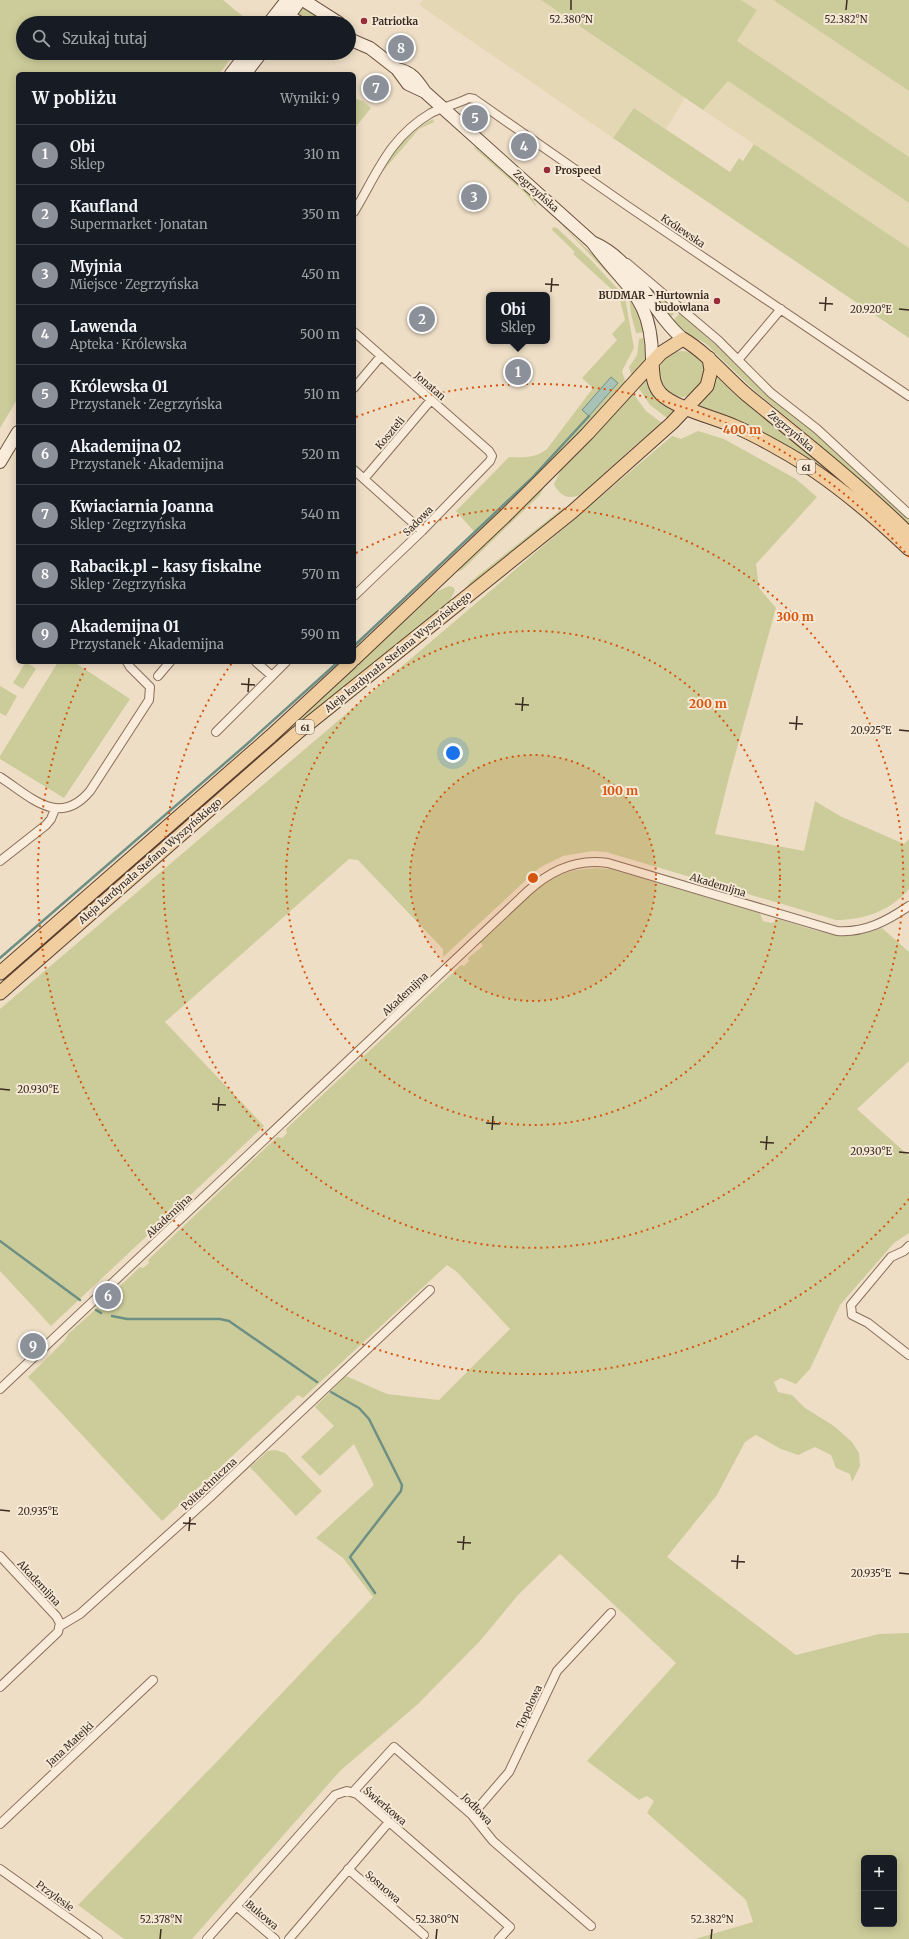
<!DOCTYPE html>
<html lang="pl">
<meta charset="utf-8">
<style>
:root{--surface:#171b24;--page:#20242c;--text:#f1f3f6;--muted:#9ea1a6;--line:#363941;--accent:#8c9099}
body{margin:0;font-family:Merriweather,serif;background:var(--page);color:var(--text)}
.controls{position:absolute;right:12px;bottom:12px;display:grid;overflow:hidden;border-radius:6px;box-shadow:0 2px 10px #0003}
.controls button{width:36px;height:36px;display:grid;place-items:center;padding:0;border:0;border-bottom:1px solid var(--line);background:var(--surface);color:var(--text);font:20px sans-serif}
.you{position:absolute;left:453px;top:753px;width:14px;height:14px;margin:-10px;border:3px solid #fff;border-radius:50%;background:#1a73e8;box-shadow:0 0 0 6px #1a73e833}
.badge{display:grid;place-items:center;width:26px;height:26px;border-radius:50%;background:var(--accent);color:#fff;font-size:13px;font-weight:700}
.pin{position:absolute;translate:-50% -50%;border:2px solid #fff;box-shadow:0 1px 4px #0006}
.popup{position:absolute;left:486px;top:292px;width:64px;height:52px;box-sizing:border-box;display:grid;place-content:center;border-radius:6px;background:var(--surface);filter:drop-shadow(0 1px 3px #0005);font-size:13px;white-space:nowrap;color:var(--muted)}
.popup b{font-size:15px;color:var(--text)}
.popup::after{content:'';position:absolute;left:50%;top:100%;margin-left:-8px;border:8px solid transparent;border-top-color:var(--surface)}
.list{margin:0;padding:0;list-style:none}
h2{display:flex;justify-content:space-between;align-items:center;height:52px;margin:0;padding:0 16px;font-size:17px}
h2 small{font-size:13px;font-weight:400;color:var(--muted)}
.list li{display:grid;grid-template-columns:26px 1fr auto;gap:12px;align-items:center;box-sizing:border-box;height:60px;padding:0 16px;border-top:1px solid var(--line)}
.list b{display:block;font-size:15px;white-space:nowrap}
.list p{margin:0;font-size:13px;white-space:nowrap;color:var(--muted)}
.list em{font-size:13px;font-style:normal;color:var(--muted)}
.icon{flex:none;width:22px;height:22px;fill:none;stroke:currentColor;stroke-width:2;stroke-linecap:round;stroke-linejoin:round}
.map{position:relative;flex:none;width:909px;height:1939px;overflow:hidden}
.search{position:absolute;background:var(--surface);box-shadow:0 2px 10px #0003;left:16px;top:16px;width:340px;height:44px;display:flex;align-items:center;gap:10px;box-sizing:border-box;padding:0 14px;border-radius:22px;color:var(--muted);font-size:15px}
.panel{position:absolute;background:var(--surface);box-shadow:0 2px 10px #0003;left:16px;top:72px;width:340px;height:592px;border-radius:6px}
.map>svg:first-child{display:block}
.farmland{fill:#e4d7b4}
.green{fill:#cccc9a;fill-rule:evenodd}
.water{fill:#a8c2b7;stroke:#6e9084}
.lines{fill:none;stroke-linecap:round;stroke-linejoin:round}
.stream{stroke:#6e9084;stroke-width:2.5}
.minor-casing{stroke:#896f5c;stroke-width:10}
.secondary-casing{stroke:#6b513f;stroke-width:14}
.primary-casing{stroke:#573e30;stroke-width:15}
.minor{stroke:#f9ecda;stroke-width:8}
.secondary{stroke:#f9ecda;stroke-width:12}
.primary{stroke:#f0ce9f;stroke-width:13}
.ticks{fill:none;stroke:#3a2a20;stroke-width:1.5}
.ring{fill:none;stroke:#d7540e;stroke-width:2;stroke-dasharray:2 4}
.poi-dot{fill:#982d39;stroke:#f5e9d6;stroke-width:1.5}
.labels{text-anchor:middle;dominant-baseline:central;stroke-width:4;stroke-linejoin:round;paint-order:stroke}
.shield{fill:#f5e9d6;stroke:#726357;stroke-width:1}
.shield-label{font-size:9px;font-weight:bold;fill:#3a2a20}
.poi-label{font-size:10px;font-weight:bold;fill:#3a2a20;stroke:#f5e9d6;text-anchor:start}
.street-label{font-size:10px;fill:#3a2a20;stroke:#f5e9d6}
.ticks-label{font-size:10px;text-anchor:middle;fill:#3a2a20;stroke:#f5e9d6;stroke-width:4;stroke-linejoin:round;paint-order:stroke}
.centre{fill:#d7540e;stroke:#f5e9d6;stroke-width:2}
.ring-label{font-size:12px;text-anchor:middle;font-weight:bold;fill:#d7540e;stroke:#f5e9d6;stroke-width:4;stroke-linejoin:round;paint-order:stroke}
</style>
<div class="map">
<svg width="909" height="1939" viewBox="0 0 909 1939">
<rect width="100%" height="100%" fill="#eedec6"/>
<path class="farmland" d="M423,0h118l144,98 -19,31 -32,-21 -21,30 -194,-133z
M741,0h32l136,91v66l-172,-116 20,-31z
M728,81l181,122v45l-206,-138z"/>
<path class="green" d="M0,0h223l28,23h-228v30h212l-16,21h-201v324l-18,30z
M541,0h200l16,10 -20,31 172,116v46l-181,-122 -25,29z
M773,0h136v91z
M302,6l20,11 -1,3h-9l-3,3 -9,-6 -2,-5z
M354,98l9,3 8,7 -17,21z
M634,108l96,64 9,-14 4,3 11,-17 155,104v90l-296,-200z
M433,119l1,3 -15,7 -36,42h-3c15,-21 30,-40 53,-52z
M475,147l57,49 5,12 -11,-14 -52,-46z
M558,221l52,50 26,31 10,30 -10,1 -5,-19 -2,-18z
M553,227l4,1 33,31 35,38 9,51 -12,23 4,13 -49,53 -99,99 -22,-25 53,-54c15,1 26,1 38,-8l46,-61 -11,-10 35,-38 -5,-6 13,-14 -6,-24 -46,-42 2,-2 -23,-22z
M635,272l42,38 -8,9z
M680,313l77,69 74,62 78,73v9l-89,-81 -65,-54 -50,-48 -23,-12 -10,-9z
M647,337v20l-15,21 -3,-11 8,-12 2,-16z
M659 374a23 23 0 1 1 46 0a23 23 0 1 1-46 0Z
M716,374l33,31 127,104 -152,-93 -27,-12z
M647,377l30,33 -10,8 -17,-13 -12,-18z
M632,392l14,19 16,12 -31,26 -48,44c-12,8 -23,4 -29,-9l8,-17z
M698,431l26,8 72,40 21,18 -61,67 3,24 17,20 -47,169 -14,57 89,17 11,-50 25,15 64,28 5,-5v50c-19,22 -45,31 -73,31l-230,-68 -14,-1 -29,5 -24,12 -96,89v-8l-85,-89 -9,-1 -184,163 99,104 -213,200 -51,-55v-262l672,-573 9,3z
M545,485l-5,10 -78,75 -9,3z
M564,507l2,2 -98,81 -3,-1 5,-7z
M449,586l4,1 2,3 -7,15 -448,385v-8l287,-253 147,-136z
M26,662l10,7 -13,20 -10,-6z
M58,662h16l56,37 -66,99 -64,-39v-3z
M0,686l17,10 -11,20 -6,-3z
M595,868l15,1 150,44 3,8 9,2 7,-4c39,12 63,24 103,9l27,24v109l-52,48 52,47v77l-15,10 -54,62 -30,64 -14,15 -15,-6 -7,4 4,10 14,3 13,13 29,18 18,16 7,11 1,13 -8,16 -2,-8 -14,-6 -5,-13 -16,-8 -17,8 -17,-6 -25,-14 -11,7 -28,53 -50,62 129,98 83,-21 30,-1v306h-214l58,-17 -7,-22 -99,-87 7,-12 -7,-5 -8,4 -52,-39 89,-98 -116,-109 -42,41 -38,46 -62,63 -78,67 -148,168h-68l-46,-34 151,-156 144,-152 -30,-39 -27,-20 58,-53 -20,-41 -34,32 -19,-19 33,-31 -19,-19 31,-31 41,18 52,6 71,-71 -53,-57 -10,-7 -144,133 -5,-3 -136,126 -134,-144 37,-37 3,-6 38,-34 2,3 6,-6 -2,-2 7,-6 -1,-1 22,-21 3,1 6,-5 -1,-3 129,-123 5,1 5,-5 -1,-4 175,-164 3,1 5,-5 -1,-3 15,-12 -3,-4c23,-21 51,-53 79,-66 11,-6 23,-7 36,-8zM864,1858h30v66h-30z
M275,1450l10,3 37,38 -26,25 -46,-49 18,-16z"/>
<path class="water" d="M611,377l7,6 -29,33 -7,-6z"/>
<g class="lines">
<path class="stream" d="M354,646l178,-168 57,-62
M0,958l247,-214 91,-82
M0,1241l80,59
M96,1310l5,3
M112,1316l15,3h93l9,2 88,61
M331,1392l28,16 10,11 33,66 -1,6 -51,66 25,36"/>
<g class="minor-casing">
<path id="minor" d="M354,212c24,-40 35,-74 77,-99 12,-6 26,-9 38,-15l5,1 155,108 280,189
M627,263l91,77 53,53 46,36 92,85
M354,332l135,119 3,5 -2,5 -68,70 -68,65
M738,360l43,-51
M354,388l27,-32
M354,470l68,61
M364,479l67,-79
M256,662l16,14
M158,676l12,-14
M216,732l70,-70
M0,777c31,20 59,51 90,14l59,-91 1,-13 -20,-20 -3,-5
M0,861l46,-36 5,-6 4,-10
M909,1246l-5,5 -13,6 -40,48 1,10 16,8 41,32
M0,1389l528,-498c22,-20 49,-33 80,-28l229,68c28,2 50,-10 72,-25
M0,1556l56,60 4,7 -2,9 -58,55
M60,1626l20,-12 128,-115 222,-209
M353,1792l41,-45 78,68 21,26 98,85
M472,1815l37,-43 48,-101 54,-58
M0,1824l153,-144
M0,1869l98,70
M348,1869l76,66
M236,1906l39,33
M207,1939l128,-144 12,-4 10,3 153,133 -11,12
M289,1939l100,-117"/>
</g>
<g class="secondary-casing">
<path id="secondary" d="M303,0l36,23
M289,16l11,7
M269,23l18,-23
M284,23l16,-23
M349,39l21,9 27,21 11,15 17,8
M397,69c15,3 20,11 28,23l167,150c34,47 61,55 60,120
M231,74l16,-21
M245,74l16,-21
M594,243c43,19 55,67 89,96
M0,462l18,-30"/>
</g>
<g class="primary-casing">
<path id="primary" d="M652,362c1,11 0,23 9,32 14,14 55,24 75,33 14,6 29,14 43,22 46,25 93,65 130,100
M354,659l152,-144 81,-81 74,-81 22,-14c25,15 42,37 64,56 55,45 111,89 162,139
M0,973l271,-237 80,-74
M0,993l297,-260 275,-221 100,-89 35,-37 4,-16 -2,-12"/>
</g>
<use href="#minor" class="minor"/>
<use href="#secondary" class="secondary"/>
<use href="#primary" class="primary"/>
</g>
<path class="ticks" d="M571,10v-10M846,10l1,-10M545,284l14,1M551,292l1,-14M819,303l14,1M899,309l10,1M825,311l1,-14M241,684l14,1M248,692l1,-14M515,704l14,1M522,711l1,-14M789,723l14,1M796,730l1,-14M899,730l10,1M0,1089l10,1M212,1104l14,1M218,1111l1,-14M486,1123l14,1M492,1130l1,-14M760,1142l14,1M766,1150l1,-14M899,1152l10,1M0,1510l10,1M183,1523l13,1M189,1531l1,-14M457,1542l14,1M463,1550l1,-14M731,1561l14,1M737,1569l1,-14M899,1573l10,1M160,1939l1,-10M436,1939l1,-10M711,1939l1,-10"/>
<circle cx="533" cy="878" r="123" fill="#d7540e" fill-opacity=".12"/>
<g class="ring">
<circle cx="533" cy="878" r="123"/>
<circle cx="533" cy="878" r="247"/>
<path d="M356 553A370 370 0 1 1 232 663"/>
<path d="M909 1199A494 494 0 0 1 87 665M356 417A494 494 0 0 1 909 557"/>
</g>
<g class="poi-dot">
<circle cx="364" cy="21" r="4"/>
<circle cx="547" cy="170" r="4"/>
<circle cx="717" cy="301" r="4"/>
</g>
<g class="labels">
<g class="shield">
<rect x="797" y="460" width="18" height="14" rx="3"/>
<rect x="296" y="720" width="18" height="14" rx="3"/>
</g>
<g class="shield-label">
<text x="806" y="467">61</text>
<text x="305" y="727">61</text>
</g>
<g class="poi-label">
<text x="372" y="21">Patriotka</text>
<text x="555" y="170">Prospeed</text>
<text x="709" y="295" text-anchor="end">BUDMAR - Hurtownia<tspan x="709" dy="12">budowlana</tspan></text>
</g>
<g class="street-label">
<text transform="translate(536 191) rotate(42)">Zegrzyńska</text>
<text transform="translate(683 231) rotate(34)">Królewska</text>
<text transform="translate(430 386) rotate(41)">Jonatan</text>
<text transform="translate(791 431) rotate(40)">Zegrzyńska</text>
<text transform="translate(390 433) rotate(-50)">Koszteli</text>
<text transform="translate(418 521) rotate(-45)">Sadowa</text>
<text transform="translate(398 652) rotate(-39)">Aleja kardynała Stefana Wyszyńskiego</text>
<text transform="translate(150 861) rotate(-41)">Aleja kardynała Stefana Wyszyńskiego</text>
<text transform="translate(718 885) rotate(17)">Akademijna</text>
<text transform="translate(405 994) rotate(-43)">Akademijna</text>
<text transform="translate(169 1216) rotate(-43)">Akademijna</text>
<text transform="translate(209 1484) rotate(-43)">Politechniczna</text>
<text transform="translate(39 1583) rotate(47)">Akademijna</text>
<text transform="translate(529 1707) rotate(-65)">Topolowa</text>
<text transform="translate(70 1744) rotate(-43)">Jana Matejki</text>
<text transform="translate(385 1806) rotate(40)">Świerkowa</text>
<text transform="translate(477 1809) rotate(46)">Jodłowa</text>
<text transform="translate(383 1887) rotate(41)">Sosnowa</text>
<text transform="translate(55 1896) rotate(36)">Przylesie</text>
<text transform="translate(262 1915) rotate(40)">Bukowa</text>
</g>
</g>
<g class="ticks-label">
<text x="571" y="23">52.380°N</text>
<text x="846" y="23">52.382°N</text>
<text x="871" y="313">20.920°E</text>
<text x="871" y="734">20.925°E</text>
<text x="38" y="1093">20.930°E</text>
<text x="871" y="1155">20.930°E</text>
<text x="38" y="1515">20.935°E</text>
<text x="871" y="1577">20.935°E</text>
<text x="161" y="1923">52.378°N</text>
<text x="437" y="1923">52.380°N</text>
<text x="712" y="1923">52.382°N</text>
</g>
<circle cx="533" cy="878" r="6" class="centre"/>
<g class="ring-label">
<text x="742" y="434">400 m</text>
<text x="795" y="621">300 m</text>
<text x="708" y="708">200 m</text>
<text x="620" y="795">100 m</text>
</g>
</svg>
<div class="controls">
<button>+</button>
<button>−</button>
</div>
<div class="you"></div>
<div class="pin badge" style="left:518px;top:372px">1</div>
<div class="popup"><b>Obi</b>Sklep</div>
<div class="pin badge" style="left:422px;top:319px">2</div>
<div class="pin badge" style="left:474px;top:197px">3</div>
<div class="pin badge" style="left:524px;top:146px">4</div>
<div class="pin badge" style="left:475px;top:118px">5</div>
<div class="pin badge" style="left:108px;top:1296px">6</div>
<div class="pin badge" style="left:376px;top:88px">7</div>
<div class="pin badge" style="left:401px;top:48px">8</div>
<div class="pin badge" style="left:33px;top:1346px">9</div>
<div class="search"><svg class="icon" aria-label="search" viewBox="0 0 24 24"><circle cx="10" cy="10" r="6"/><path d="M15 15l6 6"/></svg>Szukaj tutaj</div>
<section class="panel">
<h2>W pobliżu<small>Wyniki: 9</small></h2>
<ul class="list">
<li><span class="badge">1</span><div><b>Obi</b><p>Sklep</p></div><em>310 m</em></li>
<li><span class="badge">2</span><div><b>Kaufland</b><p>Supermarket · Jonatan</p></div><em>350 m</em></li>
<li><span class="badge">3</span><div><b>Myjnia</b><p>Miejsce · Zegrzyńska</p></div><em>450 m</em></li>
<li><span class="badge">4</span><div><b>Lawenda</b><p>Apteka · Królewska</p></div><em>500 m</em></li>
<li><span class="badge">5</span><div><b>Królewska 01</b><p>Przystanek · Zegrzyńska</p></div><em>510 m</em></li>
<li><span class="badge">6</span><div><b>Akademijna 02</b><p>Przystanek · Akademijna</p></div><em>520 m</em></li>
<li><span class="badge">7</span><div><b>Kwiaciarnia Joanna</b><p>Sklep · Zegrzyńska</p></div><em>540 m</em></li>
<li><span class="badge">8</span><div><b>Rabacik.pl - kasy fiskalne</b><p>Sklep · Zegrzyńska</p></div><em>570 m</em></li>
<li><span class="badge">9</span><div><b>Akademijna 01</b><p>Przystanek · Akademijna</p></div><em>590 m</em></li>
</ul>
</section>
</div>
